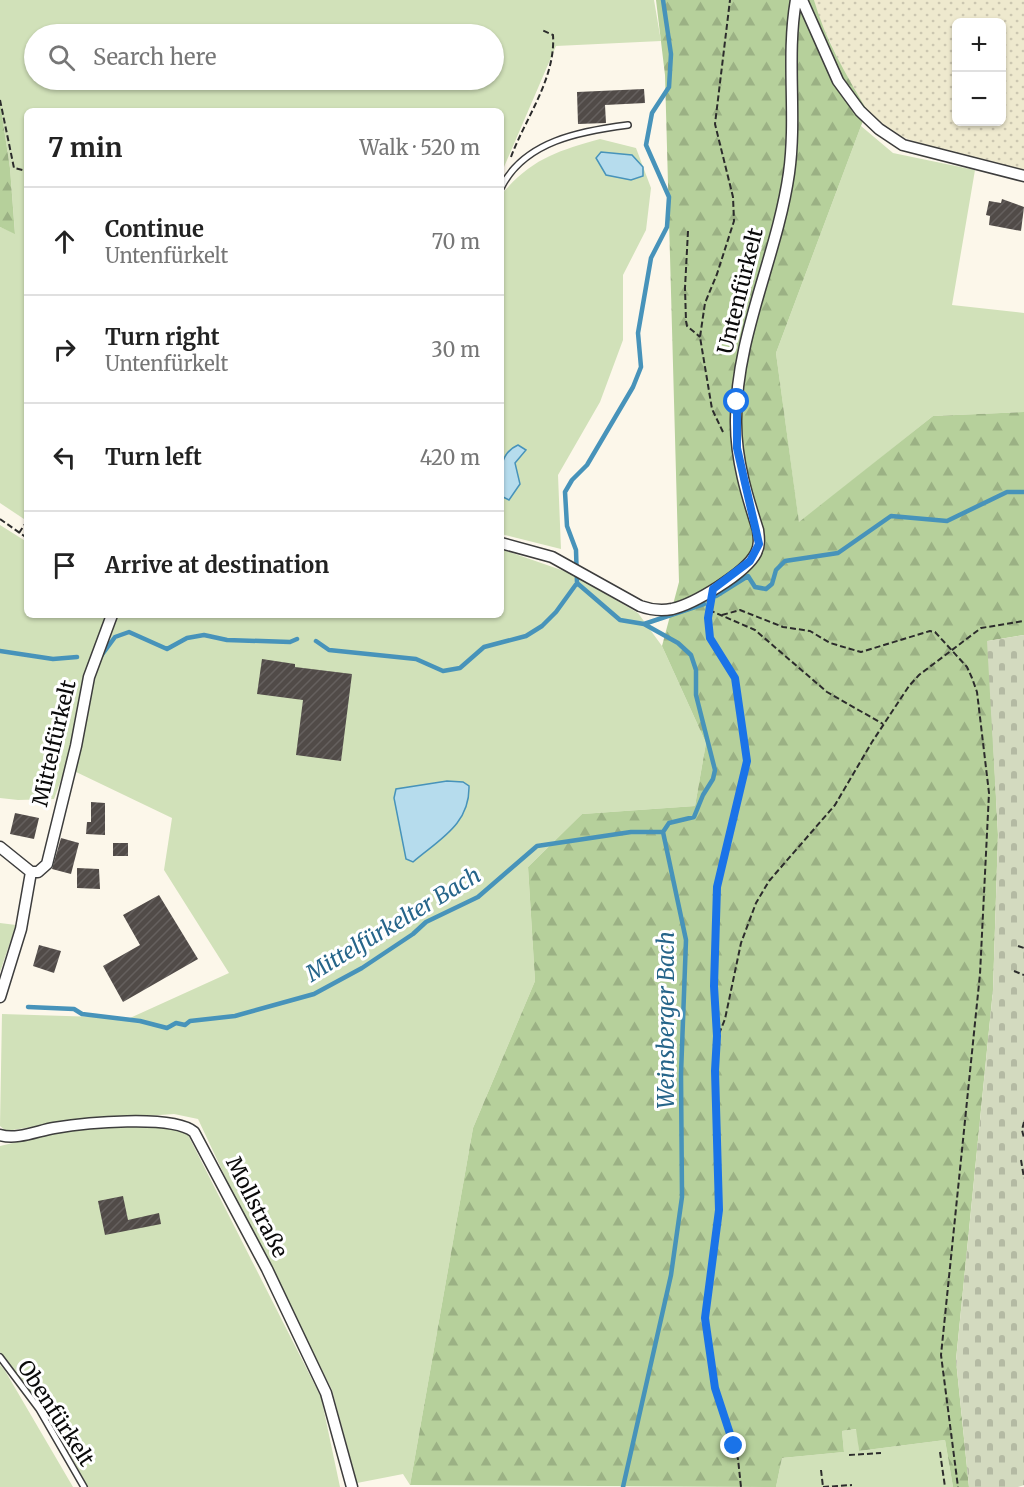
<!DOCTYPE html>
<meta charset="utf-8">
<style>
:root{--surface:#fff;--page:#f2f2f2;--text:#222;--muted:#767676;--line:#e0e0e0}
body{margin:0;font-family:Merriweather,serif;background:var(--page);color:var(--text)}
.controls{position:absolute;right:18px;top:18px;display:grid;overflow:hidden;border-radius:9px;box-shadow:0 2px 4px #0004}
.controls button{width:54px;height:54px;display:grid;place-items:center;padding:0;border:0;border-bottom:2px solid var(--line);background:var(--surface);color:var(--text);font:30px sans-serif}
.stop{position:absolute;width:18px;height:18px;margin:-14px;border:4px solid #1a73e8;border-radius:50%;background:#fff}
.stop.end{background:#1a73e8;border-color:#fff;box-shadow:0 2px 6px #0008}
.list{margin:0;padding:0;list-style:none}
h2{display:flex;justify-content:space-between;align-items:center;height:78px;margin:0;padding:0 24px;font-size:26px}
h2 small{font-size:20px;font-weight:400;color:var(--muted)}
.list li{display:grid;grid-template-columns:39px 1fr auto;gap:18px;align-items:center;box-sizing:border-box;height:108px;padding:0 24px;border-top:2px solid var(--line)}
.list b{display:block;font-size:22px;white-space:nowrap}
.list p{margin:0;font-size:20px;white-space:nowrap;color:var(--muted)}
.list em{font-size:20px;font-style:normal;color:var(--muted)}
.icon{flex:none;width:33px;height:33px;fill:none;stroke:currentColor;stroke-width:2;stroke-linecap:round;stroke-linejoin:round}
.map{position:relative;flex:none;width:1024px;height:1487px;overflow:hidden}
.search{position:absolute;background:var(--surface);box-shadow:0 2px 4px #0004;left:24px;top:24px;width:480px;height:66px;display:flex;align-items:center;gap:15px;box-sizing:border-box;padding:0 21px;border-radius:33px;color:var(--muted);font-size:22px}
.panel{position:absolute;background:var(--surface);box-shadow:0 2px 4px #0004;left:24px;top:108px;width:480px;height:510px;border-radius:9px}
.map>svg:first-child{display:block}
.farmland{fill:url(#farmland-dots);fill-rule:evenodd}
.grass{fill:#d1e1b9;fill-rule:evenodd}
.forest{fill:url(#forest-firs)}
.cemetery{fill:url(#cemetery-stones)}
.water{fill:#b6dced;stroke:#4793ba;stroke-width:1.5}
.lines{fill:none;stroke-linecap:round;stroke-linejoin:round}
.stream{stroke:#4793ba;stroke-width:4.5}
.building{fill:url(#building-hatch)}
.service-casing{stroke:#3d3d3d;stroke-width:8}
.minor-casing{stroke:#3d3d3d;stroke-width:13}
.path{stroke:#2c2c2c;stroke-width:2;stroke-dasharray:6 3;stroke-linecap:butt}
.service{stroke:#fff;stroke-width:5}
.minor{stroke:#fff;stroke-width:10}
.route{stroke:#1a73e8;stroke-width:8}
.labels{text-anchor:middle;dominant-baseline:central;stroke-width:6;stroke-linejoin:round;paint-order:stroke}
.street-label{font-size:21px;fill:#0a0a0a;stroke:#fff}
.water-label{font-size:22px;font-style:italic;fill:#26658a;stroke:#fff}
</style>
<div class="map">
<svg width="1024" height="1487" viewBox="0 0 1024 1487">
<defs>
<pattern id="farmland-dots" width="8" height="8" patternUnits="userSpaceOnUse" patternTransform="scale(1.5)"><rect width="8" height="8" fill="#eee9ce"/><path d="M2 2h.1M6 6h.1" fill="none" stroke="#cbc6b0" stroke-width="1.8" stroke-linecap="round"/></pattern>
<pattern id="forest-firs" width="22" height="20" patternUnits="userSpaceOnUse" patternTransform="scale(1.5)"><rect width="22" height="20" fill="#b6d09b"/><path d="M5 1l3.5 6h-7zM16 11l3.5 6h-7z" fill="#9bb184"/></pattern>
<pattern id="cemetery-stones" width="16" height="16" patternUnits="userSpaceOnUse" patternTransform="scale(1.5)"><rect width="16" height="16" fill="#d3dabf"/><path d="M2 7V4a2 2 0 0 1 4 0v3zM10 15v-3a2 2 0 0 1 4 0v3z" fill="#b4baa3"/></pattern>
<pattern id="building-hatch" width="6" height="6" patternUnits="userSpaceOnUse" patternTransform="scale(1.5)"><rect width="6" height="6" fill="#514b48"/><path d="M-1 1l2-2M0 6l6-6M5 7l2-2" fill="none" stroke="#65605e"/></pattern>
</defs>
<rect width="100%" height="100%" fill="#fcf7ea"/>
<path class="farmland" d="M814,0h210v171l-105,-27 -27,-12 -25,-22 -24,-40 -24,-52zM956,22h46v100h-46z"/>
<path class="grass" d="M0,0h654l7,41 -105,5 -55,128v-63h-474v410l-27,-18v-276l15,6 -5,-65 -10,-66zM34,34h460v46h-460z
M861,126l32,27 82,17 -23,135 72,8v99l-91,4 -134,107 -23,-170z
M600,139l36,9 15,40 -5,42 -23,45v65l-23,62 -42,73 3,74 -60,-15v-339c30,-36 56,-44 99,-56z
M0,525l27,17v73h79l-19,52 -15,83 -18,49 -36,1 -18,-2z
M501,549l69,24 68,40 24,33 44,97 -11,63 -113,8 -54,53 7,114 -62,147 -63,357 -7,-11 -46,9 -25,-93 -103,-205 -31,-66 -24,-5 -110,8 -58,9 -6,-5 2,-112 128,4 99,-45 -65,-103 8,-52 -98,-47 11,-40 10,-62 20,-54h386z
M0,923l16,2 -16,47z
M163,1126l24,7 134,264 19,90h-252l-35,-64 -53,-71v-206l77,-18z
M0,1365l4,4 69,118h-73z
M857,1429l2,22 86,-11 8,47h-177l6,-29 62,-6 -2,-21z"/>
<path class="forest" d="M656,0h158c11,39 32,75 53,110l-91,243 23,169 134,-106 91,-4v223l-36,6 10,194 -5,155 -37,370 13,127h-16l-8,-47 -86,11 -3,-22 -14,2 2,21 -62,6 -6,29 -366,-2 63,-357 62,-147 -7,-114 54,-53 113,-8 11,-63 -44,-97 17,-64 -14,-507z
M0,102l10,66 5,66 -15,-7z"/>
<path class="cemetery" d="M1024,635v850l-6,2h-49l-13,-127 37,-370 5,-156 -11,-193z"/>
<path class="water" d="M601,152l31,3 11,12v9l-12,4 -25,-5 -10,-17z
M518,445l8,5 -11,13 5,21 -11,16 -8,-4c0,-19 -4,-42 17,-51z
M447,781l16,1 6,4c1,38 -29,53 -56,76l-7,-3 -12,-61 2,-9z"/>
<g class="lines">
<path class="stream" d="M716,596l32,-20 7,11 11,2 6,-5 4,-14 9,-9 53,-8 53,-37 56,5 60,-29h17
M644,624l60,-20
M316,641l13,9 87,9 27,12 17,-3 24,-21 42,-11 16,-10 14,-14 21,-29
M0,651l53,8 24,-2
M101,656l14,-19 14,-5 38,17 20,-11 17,-3 23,5 63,2 7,-3
M28,1007l46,2 8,5 58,7 27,7 9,-5 9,2 5,-4 45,-5 79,-22 48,-26 51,-34 13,-12 52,-25 59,-51 94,-14h32
M623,1487l48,-212 11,-78 -1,-123 5,-134 -23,-108 6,-9 25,-6 9,-22 10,-16 2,-9 -19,-75v-25l-5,-15 -13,-12 -34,-19 -24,-4 -43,-37 -1,-33 -9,-24 -2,-34 7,-12 15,-15 46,-78 8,-20 -3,-34 13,-75 16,-31 2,-30 -23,-52 6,-32 17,-26 2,-33 -8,-54"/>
</g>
<path class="building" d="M644,89l1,14 -40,2 1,18 -28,1 -1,-32z
M1002,199l22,8 -3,24 -32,-6 1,-9 -4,-1 3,-14 12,2z
M262,659l33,5v3l57,7 -11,87 -45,-6 7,-55 -46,-6z
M91,802l14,1v32l-19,-1 1,-12h4z
M15,813l24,5 -5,21 -24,-5z
M61,838l18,5 -8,31 -19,-5z
M113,843h15v13h-15z
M77,868l22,1 1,20 -23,-1z
M159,895l39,64 -75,43 -20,-36 37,-21 -17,-30z
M39,945l22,6 -7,22 -21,-7z
M123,1196l5,24 31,-7 2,11 -56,11 -7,-34z"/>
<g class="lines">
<g class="service-casing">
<path id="service" d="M501,188c23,-47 80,-57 127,-63
M0,1357l39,52 45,78"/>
</g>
<g class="minor-casing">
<path id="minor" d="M802,0l36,81 22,30 19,18 24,16 121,31
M501,543l51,14 88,49c11,4 21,5 32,3 22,-5 74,-36 84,-56 4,-8 3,-15 2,-23 -11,-34 -22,-70 -22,-107 -1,-86 41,-166 53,-250 8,-57 -3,-117 7,-173
M0,847l31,25h7l9,-8 29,-118 13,-69 23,-62
M0,997l21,-68 10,-57
M0,1135c17,5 37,-4 54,-7 30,-5 118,-14 140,4l73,137 59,124 26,94"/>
</g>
<path class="path" d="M0,100l14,68 13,3
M511,157c14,-38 45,-79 42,-122l-11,-5
M688,231l-3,57 1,33 1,5 13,11
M723,432l-11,-23 -12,-72 5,-34 12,-29 17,-53 -1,-24 -18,-73 15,-124
M0,519l27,19
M19,533l8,-12
M710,607v31l25,40 12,83 -30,126 -3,99 3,50 -2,35 4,139 -14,108 10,70 23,71 3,28
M709,610l46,20 72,62 56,32
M722,615l18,-5 43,17 27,4 20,12 31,9 69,-21 5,1 32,35 5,11 5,14 12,101 -9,181 -39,381 17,132
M1018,946l6,2
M1014,971l10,4
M719,1034l6,-15 16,-76 15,-40 13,-22 66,-76 37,-63 37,-56 10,-11 62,-47 43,-7
M1024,1122l-2,8 2,8
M1021,1160l3,18
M940,1452l5,35
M849,1455l32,-2
M821,1470l2,17
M823,1487l29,-2"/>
<use href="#service" class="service"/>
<use href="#minor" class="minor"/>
</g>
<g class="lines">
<path class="route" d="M734,1446l-19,-58 -10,-70 14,-108 -4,-139 2,-35 -3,-50 3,-99 30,-126 -12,-83 -25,-40 -2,-20 5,-29 37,-28 9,-17 -22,-96v-46"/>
</g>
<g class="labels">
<g class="street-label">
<text transform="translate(740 291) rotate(-76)">Untenfürkelt</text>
<text transform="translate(54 743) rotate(-77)">Mittelfürkelt</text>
<text transform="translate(257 1207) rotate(63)">Mollstraße</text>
<text transform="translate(56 1413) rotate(57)">Obenfürkelt</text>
</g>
<g class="water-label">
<text transform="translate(393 924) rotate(-31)">Mittelfürkelter Bach</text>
<text transform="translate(666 1020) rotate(-90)">Weinsberger Bach</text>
</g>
</g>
</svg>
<div class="controls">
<button>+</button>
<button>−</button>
</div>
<div class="stop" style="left:737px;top:402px"></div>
<div class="stop end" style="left:734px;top:1446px"></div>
<div class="search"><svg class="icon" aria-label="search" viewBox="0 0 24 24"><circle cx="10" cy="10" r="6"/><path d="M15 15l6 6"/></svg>Search here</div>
<section class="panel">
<h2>7 min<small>Walk · 520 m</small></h2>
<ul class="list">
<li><svg class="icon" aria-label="ahead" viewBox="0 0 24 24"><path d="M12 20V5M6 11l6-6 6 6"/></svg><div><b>Continue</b><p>Untenfürkelt</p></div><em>70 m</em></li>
<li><svg class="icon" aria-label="right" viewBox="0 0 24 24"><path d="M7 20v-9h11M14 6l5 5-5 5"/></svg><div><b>Turn right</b><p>Untenfürkelt</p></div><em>30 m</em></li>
<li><svg class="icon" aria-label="left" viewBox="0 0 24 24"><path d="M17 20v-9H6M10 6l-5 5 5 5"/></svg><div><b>Turn left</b></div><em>420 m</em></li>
<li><svg class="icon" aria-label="arrive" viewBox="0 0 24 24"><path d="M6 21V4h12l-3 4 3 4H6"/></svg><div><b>Arrive at destination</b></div></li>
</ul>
</section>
</div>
